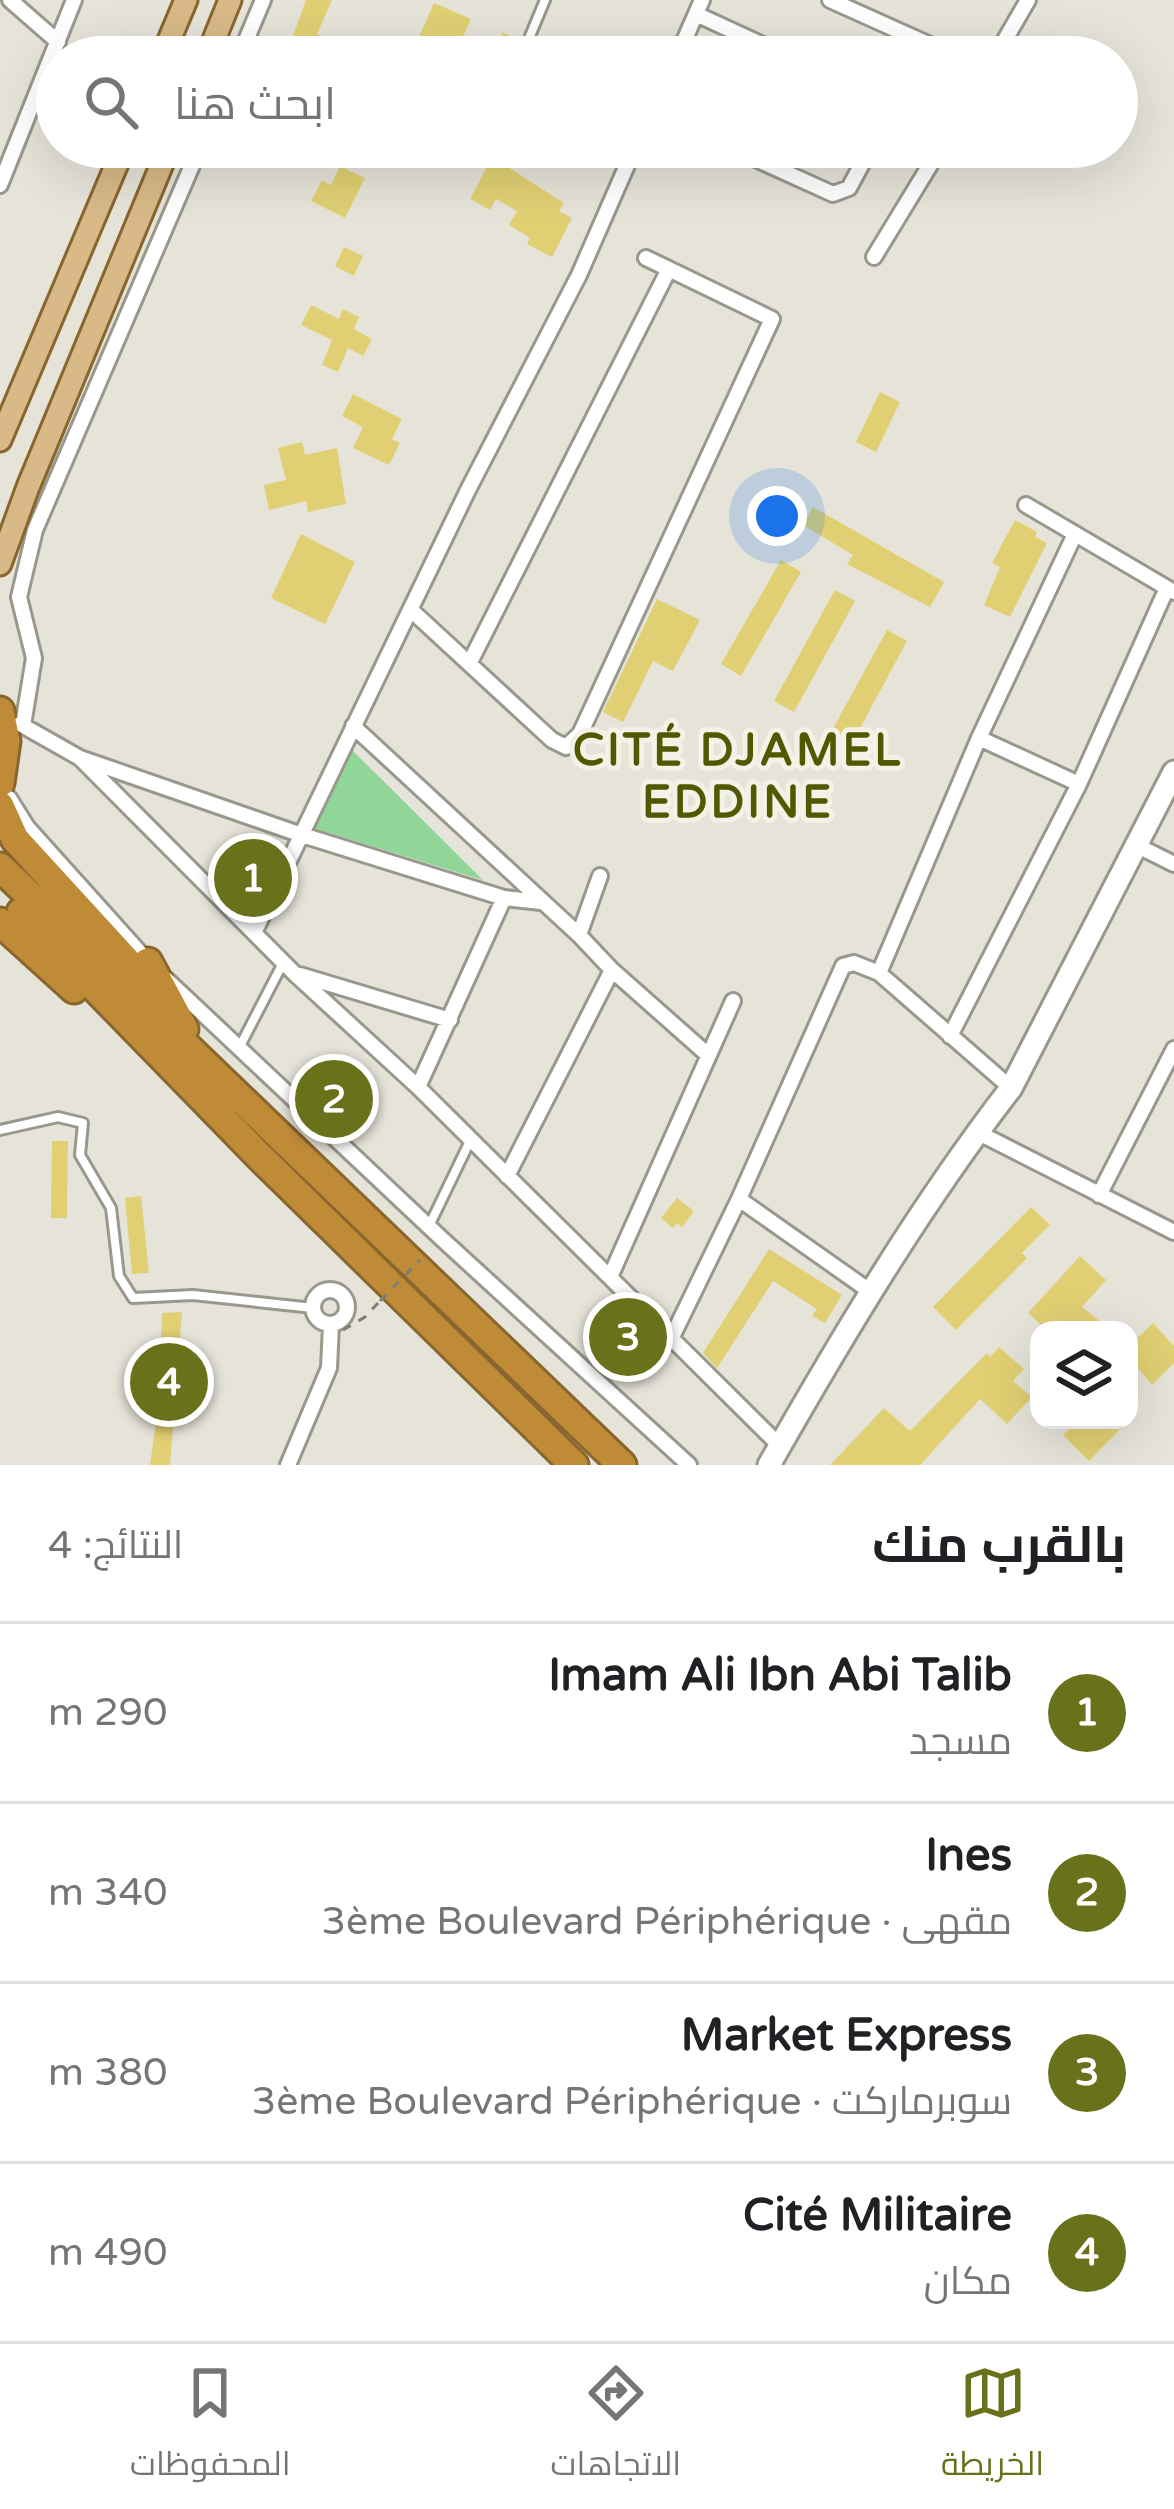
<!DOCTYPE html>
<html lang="ar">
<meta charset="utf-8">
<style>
:root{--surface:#fff;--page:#f2f2f2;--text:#202124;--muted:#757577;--line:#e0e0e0;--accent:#69721a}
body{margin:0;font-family:"Varela Round",Cairo,sans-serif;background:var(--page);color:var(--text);direction:rtl}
.controls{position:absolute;right:36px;bottom:36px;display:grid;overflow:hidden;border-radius:24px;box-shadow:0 12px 48px #0002}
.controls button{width:108px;height:108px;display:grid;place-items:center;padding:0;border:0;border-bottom:3px solid var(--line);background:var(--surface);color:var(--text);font:60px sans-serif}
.you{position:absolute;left:777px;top:516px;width:42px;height:42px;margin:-30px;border:9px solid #fff;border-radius:50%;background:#1a73e8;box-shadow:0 0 0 18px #1a73e833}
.badge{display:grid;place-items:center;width:78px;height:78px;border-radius:50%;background:var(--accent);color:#fff;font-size:39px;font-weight:700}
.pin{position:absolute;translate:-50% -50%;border:6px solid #fff;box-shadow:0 3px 12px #0006}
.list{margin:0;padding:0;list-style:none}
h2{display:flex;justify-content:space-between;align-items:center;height:156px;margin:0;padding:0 48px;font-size:51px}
h2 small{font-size:39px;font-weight:400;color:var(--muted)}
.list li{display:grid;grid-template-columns:78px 1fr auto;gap:36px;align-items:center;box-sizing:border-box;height:180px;padding:0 48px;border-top:3px solid var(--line)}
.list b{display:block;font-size:45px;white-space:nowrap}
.list p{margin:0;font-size:39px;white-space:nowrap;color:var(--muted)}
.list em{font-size:39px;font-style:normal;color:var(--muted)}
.icon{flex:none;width:66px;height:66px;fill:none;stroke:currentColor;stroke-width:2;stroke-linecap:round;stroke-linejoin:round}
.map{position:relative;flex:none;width:1174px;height:1465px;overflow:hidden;direction:ltr}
.search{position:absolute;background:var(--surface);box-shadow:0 12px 48px #0002;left:36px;right:36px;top:36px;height:132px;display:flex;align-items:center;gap:30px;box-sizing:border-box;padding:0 42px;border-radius:66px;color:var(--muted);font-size:45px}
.sheet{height:876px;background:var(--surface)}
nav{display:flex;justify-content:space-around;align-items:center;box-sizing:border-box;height:168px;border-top:3px solid var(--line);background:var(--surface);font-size:33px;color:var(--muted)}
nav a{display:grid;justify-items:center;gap:6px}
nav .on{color:var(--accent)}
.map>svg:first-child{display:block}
.green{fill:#8fd698}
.building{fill:#e0d073}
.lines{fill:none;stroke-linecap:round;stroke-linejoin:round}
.lane-casing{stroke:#99988d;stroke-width:14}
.street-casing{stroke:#99988d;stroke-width:20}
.secondary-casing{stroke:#99988d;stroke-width:27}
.primary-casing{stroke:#88662e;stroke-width:27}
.highway-casing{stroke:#88662e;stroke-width:33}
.path{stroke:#7f7e76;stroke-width:3;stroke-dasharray:9 9;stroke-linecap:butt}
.lane{stroke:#fff;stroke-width:8}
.street{stroke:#fff;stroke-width:14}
.secondary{stroke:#fff;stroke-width:21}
.primary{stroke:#d9b987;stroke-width:21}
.highway{stroke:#bf8b37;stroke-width:27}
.path-bridge{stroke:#7f7e76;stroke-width:3;stroke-dasharray:9 9;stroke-linecap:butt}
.labels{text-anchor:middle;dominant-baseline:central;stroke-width:10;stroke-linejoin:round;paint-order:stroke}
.district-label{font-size:45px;font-weight:bold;letter-spacing:3px;fill:#515800;stroke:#f3f2e6}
</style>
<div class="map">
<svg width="1174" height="1465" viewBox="0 0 1174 1465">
<rect width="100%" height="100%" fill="#e6e4d9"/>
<path class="green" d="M349,747l134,133 -170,-52z"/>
<path class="building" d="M306,0h26l-15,34 53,23h-46l2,-3 -34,-16z
M434,3l37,16 -17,38h-44z
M503,32l24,12 -6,13h-29z
M492,157l72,46 -5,8 13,7 -20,39 -25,-13 3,-6 -21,-13 8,-14 -21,-12 -6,11 -20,-11z
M340,166l25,12 -20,40 -34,-17 11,-21 9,5z
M344,247l19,9 -9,20 -19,-10z
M311,305l28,14 4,-10 16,8 -5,12 18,10 -9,17 -15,-8 -10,24 -16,-7 10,-25 -31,-15z
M880,392l20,10 -24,50 -20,-10z
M353,394l49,25 -10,20 8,4 -11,22 -36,-17 10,-21 -21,-11z
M302,442l3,13 32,-7 9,56 -38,8 -2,-11 -37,9 -5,-25 22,-5 -8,-32z
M813,507l131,75 -14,25 -83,-43 6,-9 -50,-30z
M1015,520l22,12 -2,5 12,6 -37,74 -26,-12 16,-38 -8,-4z
M301,534l54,28 -30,62 -54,-26z
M781,560l20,12 -60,104 -20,-12z
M835,590l20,11 -61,111 -20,-11z
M657,599l43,21 -27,51 -20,-10 -30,61 -20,-10z
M887,630l20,11 -56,104 -21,-11z
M52,1141h16l-1,77h-16z
M141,1196l8,77 -17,1 -7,-76z
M677,1198l17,13 -12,16 -5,-4 -4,5 -12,-10z
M1031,1207l19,18 -28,28 5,5 -71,72 -23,-23z
M769,1249l73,46 -17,28 -13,-7 5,-7 -44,-28 -56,87 -14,-15z
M1080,1256l26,24 -24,27 29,23h-64l-19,-17z
M182,1312l-12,153h-20l9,-66 3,-86z
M1153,1323l21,23v17l-22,22 -23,-27 7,-7 -6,-6z
M999,1347l25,22 -11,12 19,16 -25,27 -27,-25 -60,66h-90l54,-57 26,23 77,-78 3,4z
M1078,1420h51l-40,41 -26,-26z"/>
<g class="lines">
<g class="lane-casing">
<path id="lane" d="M530,36l15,-36
M240,1046l43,-83
M0,1130l58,-13 25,6 -3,32 31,53 8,68 14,22 60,-3 120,13
M429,1226l41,-85"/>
</g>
<g class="street-casing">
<path id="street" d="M10,0l48,42
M830,0l127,57
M696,14l93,43
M239,57l24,-57
M677,57l25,-57
M995,57l33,-57
M729,147l104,47 16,-6 22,-41
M0,185l74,-185
M874,257l67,-110
M1026,505l148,87
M411,610l141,130 14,7 14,-13 192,-415 -126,-61
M470,662l199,-393
M20,724l60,34 219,76 205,64 37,4
M23,725l11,-67 -15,-61 16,-67 165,-383
M353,726l226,209 33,35 96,85
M979,738l100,46
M80,758l215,216 123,113 362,359
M9,798l18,29 123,137
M1136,845l38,19
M254,933l214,-443 111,-215 56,-128
M579,935l21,-59
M879,973l100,-235 96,-204
M300,975l150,45
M166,979l276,260 247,226
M950,1036l129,-252 88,-196
M418,1087l86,-189
M977,1132l197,100
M507,1176l105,-206
M1099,1195l75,-146
M739,1199l132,93
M610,1277l123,-276
M313 1307a17 17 0 1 1 34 0a17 17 0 1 1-34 0Z
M671,1339l68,-140 104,-233 11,-3 25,10 132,115
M288,1465l41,-97 2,-43"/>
</g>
<g class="secondary-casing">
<path id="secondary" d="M769,1465c74,-130 151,-259 242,-377l163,-316"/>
</g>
<g class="primary-casing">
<path id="primary" d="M162,57l24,-57
M207,57l23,-57
M0,440l124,-293
M0,564l28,-77 141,-340"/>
</g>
<g class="highway-casing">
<path id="highway" d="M0,711l6,30 -6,42
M0,806l15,33 130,142
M0,867l622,598
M21,912l239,245 314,308
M0,922l74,67
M148,962l36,67"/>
</g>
<path class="path" d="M343,1330l22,-13 13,-14"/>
<use href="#lane" class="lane"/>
<use href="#street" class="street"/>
<use href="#secondary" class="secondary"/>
<use href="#primary" class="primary"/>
<use href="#highway" class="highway"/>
<path class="path-bridge" d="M380,1301l40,-41"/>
</g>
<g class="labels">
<g class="district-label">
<text x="738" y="751">CITÉ DJAMEL<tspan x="738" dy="52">EDDINE</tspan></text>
</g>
</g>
</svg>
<div class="controls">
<button><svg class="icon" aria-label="layers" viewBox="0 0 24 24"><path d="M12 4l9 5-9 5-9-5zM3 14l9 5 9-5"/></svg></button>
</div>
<div class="you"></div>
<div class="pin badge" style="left:253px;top:878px">1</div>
<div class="pin badge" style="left:334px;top:1099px">2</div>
<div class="pin badge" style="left:628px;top:1337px">3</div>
<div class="pin badge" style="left:169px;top:1382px">4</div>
<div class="search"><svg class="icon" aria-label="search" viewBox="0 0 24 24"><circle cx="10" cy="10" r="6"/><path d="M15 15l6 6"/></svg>ابحث هنا</div>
</div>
<section class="sheet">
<h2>بالقرب منك<small>النتائج: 4</small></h2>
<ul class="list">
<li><span class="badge">1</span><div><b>Imam Ali Ibn Abi Talib</b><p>مسجد</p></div><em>290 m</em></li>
<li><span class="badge">2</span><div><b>Ines</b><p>مقهى · 3ème Boulevard Périphérique</p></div><em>340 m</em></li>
<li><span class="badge">3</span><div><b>Market Express</b><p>سوبرماركت · 3ème Boulevard Périphérique</p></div><em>380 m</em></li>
<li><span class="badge">4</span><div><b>Cité Militaire</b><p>مكان</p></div><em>490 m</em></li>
</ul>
</section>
<nav>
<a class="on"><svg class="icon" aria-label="map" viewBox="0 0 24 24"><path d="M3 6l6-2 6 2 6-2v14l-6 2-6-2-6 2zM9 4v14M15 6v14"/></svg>الخريطة</a>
<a><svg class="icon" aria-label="directions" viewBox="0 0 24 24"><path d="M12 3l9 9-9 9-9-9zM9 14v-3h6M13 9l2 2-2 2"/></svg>الاتجاهات</a>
<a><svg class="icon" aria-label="saved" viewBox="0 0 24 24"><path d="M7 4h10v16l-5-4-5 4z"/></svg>المحفوظات</a>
</nav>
